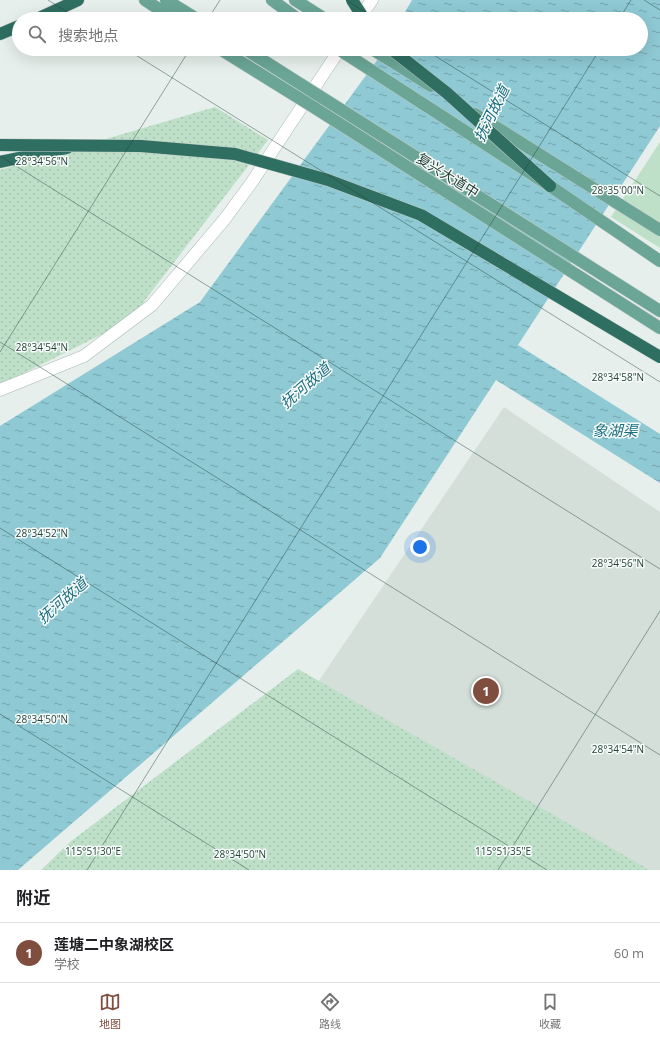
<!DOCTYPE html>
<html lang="zh">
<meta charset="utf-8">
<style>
:root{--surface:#fff;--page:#f2f2f2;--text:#202124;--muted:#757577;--line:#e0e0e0;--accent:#7f4e3f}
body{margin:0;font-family:"Open Sans","Noto Sans SC",sans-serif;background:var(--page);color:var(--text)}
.you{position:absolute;left:420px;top:547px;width:14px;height:14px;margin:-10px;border:3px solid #fff;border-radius:50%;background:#1a73e8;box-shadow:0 0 0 6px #1a73e833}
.badge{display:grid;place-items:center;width:26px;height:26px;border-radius:50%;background:var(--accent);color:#fff;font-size:13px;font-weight:700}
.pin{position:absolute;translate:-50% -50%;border:2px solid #fff;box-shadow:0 1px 4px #0006}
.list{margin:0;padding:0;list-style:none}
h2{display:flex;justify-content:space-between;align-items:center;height:52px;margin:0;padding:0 16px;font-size:17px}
h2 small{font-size:13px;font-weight:400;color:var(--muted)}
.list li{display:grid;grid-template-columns:26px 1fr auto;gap:12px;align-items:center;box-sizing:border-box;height:60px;padding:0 16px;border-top:1px solid var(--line)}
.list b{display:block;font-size:15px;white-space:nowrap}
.list p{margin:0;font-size:13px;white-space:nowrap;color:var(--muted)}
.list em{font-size:13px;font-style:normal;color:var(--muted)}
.icon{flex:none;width:22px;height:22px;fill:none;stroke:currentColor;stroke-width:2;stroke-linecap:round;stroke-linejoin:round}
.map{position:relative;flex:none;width:660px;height:870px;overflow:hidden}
.search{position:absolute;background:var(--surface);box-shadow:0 4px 16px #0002;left:12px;right:12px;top:12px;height:44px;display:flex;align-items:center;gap:10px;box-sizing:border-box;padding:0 14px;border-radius:22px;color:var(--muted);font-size:15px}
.sheet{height:112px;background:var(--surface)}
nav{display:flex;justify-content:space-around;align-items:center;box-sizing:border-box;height:56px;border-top:1px solid var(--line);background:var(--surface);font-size:11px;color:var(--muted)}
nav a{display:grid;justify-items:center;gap:2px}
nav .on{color:var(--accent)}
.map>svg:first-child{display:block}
.built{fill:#d4dfda}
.park{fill:url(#park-dots)}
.pitch{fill:#bfe0c8}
.water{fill:url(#water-ripples)}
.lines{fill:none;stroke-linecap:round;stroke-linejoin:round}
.minor-casing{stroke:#a8b8b2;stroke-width:13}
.major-casing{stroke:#c2cac8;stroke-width:13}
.highway-casing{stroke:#c2cac8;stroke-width:13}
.minor{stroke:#fff;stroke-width:12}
.major{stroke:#6aa596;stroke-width:12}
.highway{stroke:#2f6f62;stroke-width:12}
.major-bridge-casing{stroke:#c2cac8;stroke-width:13;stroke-linecap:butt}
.highway-bridge-casing{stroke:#c2cac8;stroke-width:13;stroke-linecap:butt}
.major-bridge{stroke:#6aa596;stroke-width:12}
.highway-bridge{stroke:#2f6f62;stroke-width:12}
.ticks{fill:none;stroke:#24423a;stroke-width:1;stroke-opacity:0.45}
.labels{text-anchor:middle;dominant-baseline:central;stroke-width:3;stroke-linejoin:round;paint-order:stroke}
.street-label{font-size:14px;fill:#24423a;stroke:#f7fbf9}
.water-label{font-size:15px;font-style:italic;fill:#1c6f80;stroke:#f7fbf9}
.ticks-label{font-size:10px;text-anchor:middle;fill:#24423a;stroke:#f7fbf9;stroke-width:3;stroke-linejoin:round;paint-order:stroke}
</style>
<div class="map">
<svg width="660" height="870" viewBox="0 0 660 870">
<defs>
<pattern id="park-dots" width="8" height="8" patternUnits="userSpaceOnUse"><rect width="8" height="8" fill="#bfe0c8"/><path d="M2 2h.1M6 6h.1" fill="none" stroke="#a4c1ad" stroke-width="1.8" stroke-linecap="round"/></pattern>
<pattern id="water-ripples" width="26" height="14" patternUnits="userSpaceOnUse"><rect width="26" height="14" fill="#8ec9d4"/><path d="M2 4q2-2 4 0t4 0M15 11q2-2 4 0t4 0" fill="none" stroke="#74a5ad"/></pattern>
</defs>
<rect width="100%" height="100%" fill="#e6efeb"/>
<path class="built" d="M504,407l156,105v358h-469z"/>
<path class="park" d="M215,107l53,33 -139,181 -129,64v-215z
M298,669l352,201h-609l29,-28z"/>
<path class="pitch" d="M660,142v106l-49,-31z"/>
<path class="water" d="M412,0h248v126l-142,219 142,89v49l-164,-103 -116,178 -362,312h-18v-444l200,-124 178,-243 6,-10h257v-30h-240z"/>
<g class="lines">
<g class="minor-casing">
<path id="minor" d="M359,19l13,-19
M0,390l84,-34 68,-51 72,-85 28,-38 88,-133"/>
</g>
<g class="major-casing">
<path id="major" d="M145,0l29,19
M166,0l31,19
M272,0l26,19
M295,0l30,19
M245,49l57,36
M372,49l59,37
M346,54l204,132 110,75
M315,108l345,220
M475,114l185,116
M603,275l57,36"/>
</g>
<g class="highway-casing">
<path id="highway" d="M37,19l41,-19
M0,34l19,-8
M0,162l67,-14"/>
</g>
<use href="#minor" class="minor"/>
<use href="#major" class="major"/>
<use href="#highway" class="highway"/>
<g class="major-bridge-casing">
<path id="major-bridge" d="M220,49l95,59
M339,49l7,5
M302,85l301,190"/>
</g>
<g class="highway-bridge-casing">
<path id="highway-bridge" d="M352,0l12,19
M391,49l56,44 103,93
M0,145l141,1 94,8 93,26 93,35 239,142"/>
</g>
<use href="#major-bridge" class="major-bridge"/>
<use href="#highway-bridge" class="highway-bridge"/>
</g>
<path class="ticks" d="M48,0l30,19M346,0l30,19M644,0l16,10M208,19l12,-19M619,19l12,-19M126,49l534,333M424,49l236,147M0,156l660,413M0,342l660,413M0,352l190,-303M0,528l547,342M0,714l249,156M87,870l513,-821M498,870l162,-259"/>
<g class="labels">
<g class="street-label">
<text transform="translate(448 175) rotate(32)">复兴大道中</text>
</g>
<g class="water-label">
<text transform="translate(491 113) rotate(-64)">抚河故道</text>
<text transform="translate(305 385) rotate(-41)">抚河故道</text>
<text x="615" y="430">象湖渠</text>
<text transform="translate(62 600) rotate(-41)">抚河故道</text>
</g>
</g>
<g class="ticks-label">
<text x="42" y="165">28°34'56"N</text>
<text x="618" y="194">28°35'00"N</text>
<text x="42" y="351">28°34'54"N</text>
<text x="618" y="381">28°34'58"N</text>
<text x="42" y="537">28°34'52"N</text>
<text x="618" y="567">28°34'56"N</text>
<text x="42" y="723">28°34'50"N</text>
<text x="618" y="753">28°34'54"N</text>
<text x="93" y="855">115°51'30"E</text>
<text x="503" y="855">115°51'35"E</text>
<text x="240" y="858">28°34'50"N</text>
</g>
</svg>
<div class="you"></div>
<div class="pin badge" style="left:486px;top:691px">1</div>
<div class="search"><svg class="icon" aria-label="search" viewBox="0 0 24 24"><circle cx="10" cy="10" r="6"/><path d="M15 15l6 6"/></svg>搜索地点</div>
</div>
<section class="sheet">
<h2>附近<small></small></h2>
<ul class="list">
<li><span class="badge">1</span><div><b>莲塘二中象湖校区</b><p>学校</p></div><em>60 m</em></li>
</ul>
</section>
<nav>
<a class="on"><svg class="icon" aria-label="map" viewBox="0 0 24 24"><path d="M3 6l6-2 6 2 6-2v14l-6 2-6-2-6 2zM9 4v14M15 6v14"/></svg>地图</a>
<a><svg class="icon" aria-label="directions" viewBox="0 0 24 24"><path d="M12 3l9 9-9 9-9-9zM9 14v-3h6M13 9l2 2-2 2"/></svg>路线</a>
<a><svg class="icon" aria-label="saved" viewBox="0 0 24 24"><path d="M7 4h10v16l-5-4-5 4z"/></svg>收藏</a>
</nav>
